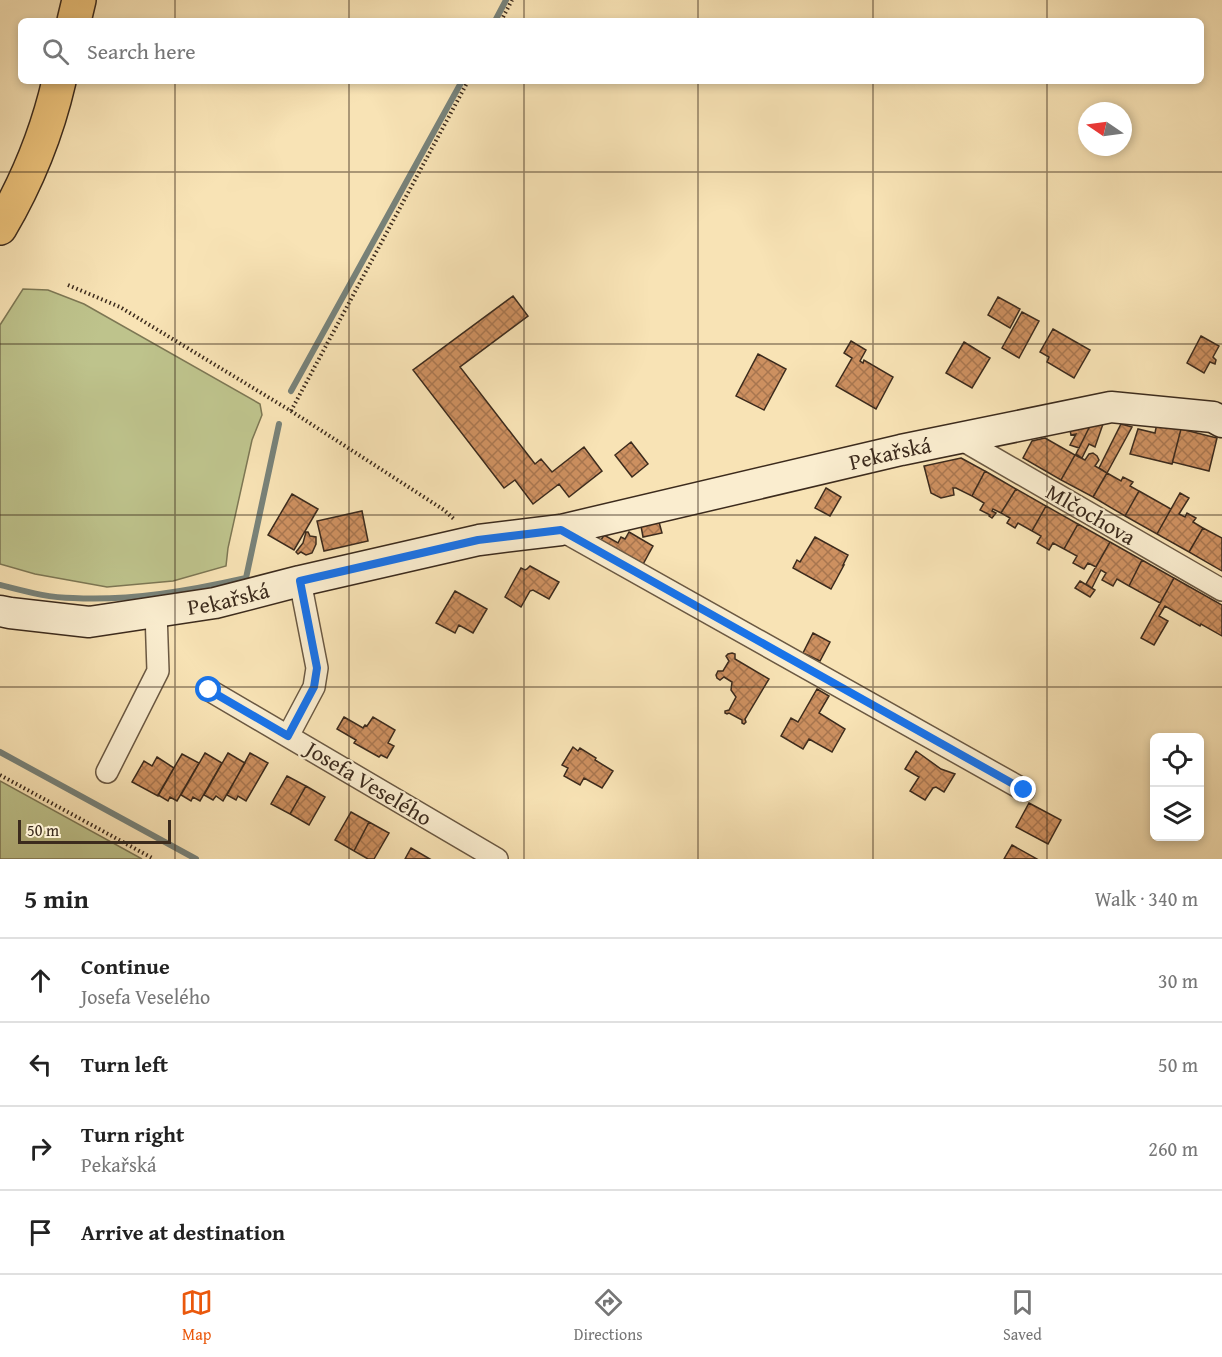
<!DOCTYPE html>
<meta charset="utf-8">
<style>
:root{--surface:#fff;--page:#f2f2f2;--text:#222;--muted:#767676;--line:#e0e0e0;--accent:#ea580c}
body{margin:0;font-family:"Gentium Book Plus",serif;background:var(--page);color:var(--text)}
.controls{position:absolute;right:18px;bottom:18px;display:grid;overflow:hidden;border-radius:9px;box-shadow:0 3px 9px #0003}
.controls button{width:54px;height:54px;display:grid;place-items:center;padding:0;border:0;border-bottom:2px solid var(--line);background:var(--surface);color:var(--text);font:30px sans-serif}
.compass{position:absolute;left:1078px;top:102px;width:54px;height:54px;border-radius:50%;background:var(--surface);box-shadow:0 3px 9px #0003;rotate:283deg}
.scale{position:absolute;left:18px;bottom:15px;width:153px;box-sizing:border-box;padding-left:6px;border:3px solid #3c2b1d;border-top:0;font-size:16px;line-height:21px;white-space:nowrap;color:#3c2b1d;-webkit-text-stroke:4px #faedcf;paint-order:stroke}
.stop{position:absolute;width:18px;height:18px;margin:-14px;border:4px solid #1a73e8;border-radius:50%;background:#fff}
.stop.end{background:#1a73e8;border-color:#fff;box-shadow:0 2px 6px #0008}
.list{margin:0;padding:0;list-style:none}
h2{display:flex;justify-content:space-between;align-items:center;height:78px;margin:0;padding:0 24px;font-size:26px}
h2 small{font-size:20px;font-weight:400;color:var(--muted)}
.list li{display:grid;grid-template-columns:39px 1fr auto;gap:18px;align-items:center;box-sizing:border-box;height:84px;padding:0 24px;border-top:2px solid var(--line)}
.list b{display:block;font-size:22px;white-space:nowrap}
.list p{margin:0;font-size:20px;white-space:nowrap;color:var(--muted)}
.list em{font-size:20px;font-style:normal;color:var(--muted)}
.icon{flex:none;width:33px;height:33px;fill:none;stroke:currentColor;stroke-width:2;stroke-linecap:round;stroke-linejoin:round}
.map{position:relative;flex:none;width:1222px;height:859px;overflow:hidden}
.search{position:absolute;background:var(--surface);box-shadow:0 3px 9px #0003;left:18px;right:18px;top:18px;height:66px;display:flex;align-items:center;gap:15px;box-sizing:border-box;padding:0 21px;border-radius:9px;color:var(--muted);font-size:22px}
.sheet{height:414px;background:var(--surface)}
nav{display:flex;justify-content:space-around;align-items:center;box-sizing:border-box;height:84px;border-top:2px solid var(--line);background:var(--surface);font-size:16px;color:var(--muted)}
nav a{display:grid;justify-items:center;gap:3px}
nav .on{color:var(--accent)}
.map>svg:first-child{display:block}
.green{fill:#bec38c;stroke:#7d7754;stroke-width:1.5}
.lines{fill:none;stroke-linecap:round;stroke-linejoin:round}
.stream{stroke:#788279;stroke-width:6}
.building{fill:url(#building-cross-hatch);stroke:#3c2b1d;stroke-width:1.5}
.street-casing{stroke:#6b5943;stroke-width:24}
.secondary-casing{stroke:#3c2b1d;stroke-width:33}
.primary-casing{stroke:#3c2b1d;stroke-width:36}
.path{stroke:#3c2b1d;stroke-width:4;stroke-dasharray:1.5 3;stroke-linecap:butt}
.street{stroke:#faedcf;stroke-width:21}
.secondary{stroke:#faedcf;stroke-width:30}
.primary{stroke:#ecc27a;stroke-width:33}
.route{stroke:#1a73e8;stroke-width:8}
.grid{fill:none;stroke:#3c2b1d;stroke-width:1.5;stroke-opacity:0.55}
.labels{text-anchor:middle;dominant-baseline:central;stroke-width:4.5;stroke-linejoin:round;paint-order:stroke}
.street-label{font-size:22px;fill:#3c2b1d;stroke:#faedcf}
</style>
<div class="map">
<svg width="1222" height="859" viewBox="0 0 1222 859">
<defs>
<pattern id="building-cross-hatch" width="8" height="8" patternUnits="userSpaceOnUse" patternTransform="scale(1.5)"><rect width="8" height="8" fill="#cd9060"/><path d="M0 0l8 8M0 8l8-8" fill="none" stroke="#a8764f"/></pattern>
</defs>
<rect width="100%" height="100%" fill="#f8e3b5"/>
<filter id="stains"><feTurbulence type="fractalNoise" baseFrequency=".00333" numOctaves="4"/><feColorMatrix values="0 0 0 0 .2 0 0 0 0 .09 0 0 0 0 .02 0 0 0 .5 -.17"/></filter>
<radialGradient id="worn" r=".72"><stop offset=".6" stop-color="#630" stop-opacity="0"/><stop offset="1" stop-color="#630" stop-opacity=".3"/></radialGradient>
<path class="green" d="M23,289l25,1 36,14 176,100 2,11 -10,25 -24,108 -2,18 -53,15 -66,6 -72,-13 -35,-10v-239z
M0,781l142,78h-142z"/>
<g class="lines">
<path class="stream" d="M495,21l11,-21
M291,391l171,-310
M0,585c24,6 48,13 73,13 58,3 116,-7 173,-20l33,-154
M0,752l196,107"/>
</g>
<path class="building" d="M513,296l15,20 -68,51 75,97 6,-5 11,13 32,-25 18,24 -33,26 -10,-13 -26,20 -18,-24 -11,8 -91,-118z
M998,297l22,12 -10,19 -22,-13z
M1022,312l17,9 -20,37 -17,-10z
M1053,329l37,21 -16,28 -27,-16 2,-5 -9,-5z
M1201,336l18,10 -6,11 3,3 -1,4 -5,-2 -6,11 -17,-10z
M851,341l15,9 -6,11 3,2 1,-3 29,17 -17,32 -40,-23 16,-28 -8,-5z
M964,342l26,16 -18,30 -26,-15z
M758,354l28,15 -22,41 -28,-14z
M1157,423l24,6 -9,35 -42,-10 8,-25 17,4z
M1103,424l-8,23 -6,-3 -7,14 -6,-4 14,-28z
M1121,424l11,3 -25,46 -8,-5z
M1090,426l-11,22 -9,-3 6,-11 -5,1 -1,-5z
M1181,429l36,9 -8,33 -36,-9 -1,2z
M1045,438l30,17 -14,25 -38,-22 9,-17z
M631,442l17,22 -16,13 -17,-22z
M1093,453l4,3 2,4 -4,6 12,7 -14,24 -32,-17 14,-25 10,5 4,-6z
M961,458l24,13 -13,25 -16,-8h-3l1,7 -13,3 -10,-5 -7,-27z
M985,471l31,18 -15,24 -8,-4 -1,2 4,2 -4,5 -3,-2 1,-1 -10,-5 4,-7 -12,-7z
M1107,473l14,8 2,-4 10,5 -3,4 9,5 -14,25 -32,-19z
M826,488l15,9 -11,19 -15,-8z
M1016,489l30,17 -14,25 -14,-8 -3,5 -8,-5 3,-5 -9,-5z
M1139,491l32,18 -14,25 -32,-18z
M1180,493l9,5 -10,16 6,3 2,-4 9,5 -3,4 10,6 -14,24 -32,-18z
M292,494l26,15 -24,41 -26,-15z
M1046,506l32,18 -14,25 -11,-6 -4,7 -12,-7 4,-7 -9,-5z
M362,511l6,30 -44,10 -7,-30z
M659,522l3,11 -19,4 -2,-11z
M1078,524l32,18 -14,25 -8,-4 -4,6 -11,-6 4,-7 -13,-7z
M1203,528l19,10v33l-33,-19z
M306,532h2l2,4 6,1v7l-4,9 -6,2 -5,-3 -3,2 -2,-2 7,-9z
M629,532l24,14 -11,20 -44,-21 6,-10 14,8 3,-6 4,2z
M815,537l33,18 -5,10h1l-13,24 -38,-21 4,-8 3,2z
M1110,542l32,18 -13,26 -12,-7 -4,7 -11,-6 4,-7 -5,-3 -9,18 -6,-4z
M1142,560l32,18 -14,25 -31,-17z
M530,566l29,16 -10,17 -16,-9 -3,1 -9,16 -16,-10 16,-29 4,2 2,-1z
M1174,578l48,27v31l-21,-12 -1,2 -35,-20 -6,10 9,5 -14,24 -13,-7z
M1080,581l15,9 -5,7 -15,-9z
M455,591l32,18 -14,24 -14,-8 -4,8 -19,-10z
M813,633l17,9 -10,19 -17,-8z
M732,653l3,1v5l34,20 -24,40 1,3 -2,2 -2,-1v-3l-13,-7 -2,1 -2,-1v-2l4,-1 7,-13 -5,-7 1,-8 -8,-5 -4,3 -3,-2 -1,-3 2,-4h5l6,-10 -3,-5 2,-2z
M817,689l12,7 -10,17 26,16 -13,23 -23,-13 -6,10 -22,-13 10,-18 7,4z
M344,717l19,11 2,-3 2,1 6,-9 22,13 -7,13 6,3 -7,12 -6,-3 -2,2 -25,-14 2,-3 -19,-11z
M573,747l5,4 2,-3 16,10 -1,2 18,11 -11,17 -18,-10 -4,7 -16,-9 4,-8 -6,-3z
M916,751l25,18 14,5 -11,18 -8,-5 -3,1 -8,12 -15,-9 9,-14 -14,-8z
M205,753l17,10 -22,38 -7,-4 -2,4 -10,-6z
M228,753l17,10 -22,38 -7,-5 -3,4 -9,-5z
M250,753l18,10 -22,38 -8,-5 -2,4 -9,-5z
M182,754l17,9 -22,38 -7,-4 -2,4 -10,-6z
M157,757l17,11 -16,28 -26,-14 12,-21 8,5z
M287,776l19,10 -16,28 -19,-10z
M306,786l19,11 -16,28 -19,-11z
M1029,803l32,17 -13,24 -32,-17z
M351,812l18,10 -15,29 -19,-11z
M369,822l20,11 -15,26h-6l-14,-8z
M1012,845l25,14h-33z
M411,848l19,11h-25z"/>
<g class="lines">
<g class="street-casing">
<path id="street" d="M959,438l263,152
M561,530l463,260
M209,690l288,169
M288,736l26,-49 3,-19 -17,-87
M107,772l51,-101 -2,-59"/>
</g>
<g class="secondary-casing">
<g id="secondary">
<path id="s1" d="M0,611l10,2 79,9 126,-19 85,-22 179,-41 82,-10 340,-80 210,-43 102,10 9,5"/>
</g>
</g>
<g class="primary-casing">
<path id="primary" d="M74,21l5,-21
M0,228c27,-46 47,-95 59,-147"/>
</g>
<path class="path" d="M501,21l11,-21
M68,285l52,22 171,104 153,99 11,10
M291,411l177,-330
M0,775l154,84"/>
<use href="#street" class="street"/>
<use href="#secondary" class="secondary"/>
<use href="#primary" class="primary"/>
</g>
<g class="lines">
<path class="route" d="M209,690l79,46 26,-49 3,-19 -17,-87 178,-41 83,-10 463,260"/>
</g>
<path class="grid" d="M175,0v21M349,0v21M524,0v21M698,0v21M873,0v21M1047,0v21M175,81v778M349,81v778M524,81v778M698,81v778M873,81v778M1047,81v778M0,172h1222M0,344h1222M0,515h1222M0,687h1222"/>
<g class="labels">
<g class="street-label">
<text stroke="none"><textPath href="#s1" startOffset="909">Pekařská</textPath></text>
<text transform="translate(1091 514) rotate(30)">Mlčochova</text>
<text stroke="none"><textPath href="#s1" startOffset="231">Pekařská</textPath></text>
<text transform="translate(369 783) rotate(31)">Josefa Veselého</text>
</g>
</g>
<rect width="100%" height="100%" filter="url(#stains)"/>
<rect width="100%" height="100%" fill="url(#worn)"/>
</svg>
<div class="controls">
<button><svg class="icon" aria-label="locate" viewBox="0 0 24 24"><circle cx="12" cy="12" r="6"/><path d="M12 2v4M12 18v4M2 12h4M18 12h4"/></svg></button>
<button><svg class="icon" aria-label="layers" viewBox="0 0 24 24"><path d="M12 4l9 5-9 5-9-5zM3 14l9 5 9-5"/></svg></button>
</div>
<svg class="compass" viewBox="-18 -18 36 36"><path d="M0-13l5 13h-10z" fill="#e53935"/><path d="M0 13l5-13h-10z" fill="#767676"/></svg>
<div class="scale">50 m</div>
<div class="stop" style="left:209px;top:690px"></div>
<div class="stop end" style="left:1024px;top:790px"></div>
<div class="search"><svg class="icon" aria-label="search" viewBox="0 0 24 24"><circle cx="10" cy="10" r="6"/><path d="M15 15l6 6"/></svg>Search here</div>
</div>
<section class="sheet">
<h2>5 min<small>Walk · 340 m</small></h2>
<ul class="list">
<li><svg class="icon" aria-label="ahead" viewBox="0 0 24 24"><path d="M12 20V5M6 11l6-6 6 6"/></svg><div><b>Continue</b><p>Josefa Veselého</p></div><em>30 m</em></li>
<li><svg class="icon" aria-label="left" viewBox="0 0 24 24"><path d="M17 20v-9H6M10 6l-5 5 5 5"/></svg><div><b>Turn left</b></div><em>50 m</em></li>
<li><svg class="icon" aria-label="right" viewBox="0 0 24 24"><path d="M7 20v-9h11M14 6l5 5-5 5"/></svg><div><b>Turn right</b><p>Pekařská</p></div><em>260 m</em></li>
<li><svg class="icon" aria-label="arrive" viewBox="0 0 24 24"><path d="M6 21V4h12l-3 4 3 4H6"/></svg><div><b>Arrive at destination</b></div></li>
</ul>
</section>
<nav>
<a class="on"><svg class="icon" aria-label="map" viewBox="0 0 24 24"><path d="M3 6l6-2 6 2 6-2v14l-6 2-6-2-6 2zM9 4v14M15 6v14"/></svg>Map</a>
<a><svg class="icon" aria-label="directions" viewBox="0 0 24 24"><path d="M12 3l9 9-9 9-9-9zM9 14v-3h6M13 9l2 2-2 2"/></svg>Directions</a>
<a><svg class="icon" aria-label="saved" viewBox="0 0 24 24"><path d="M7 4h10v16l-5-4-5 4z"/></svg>Saved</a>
</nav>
